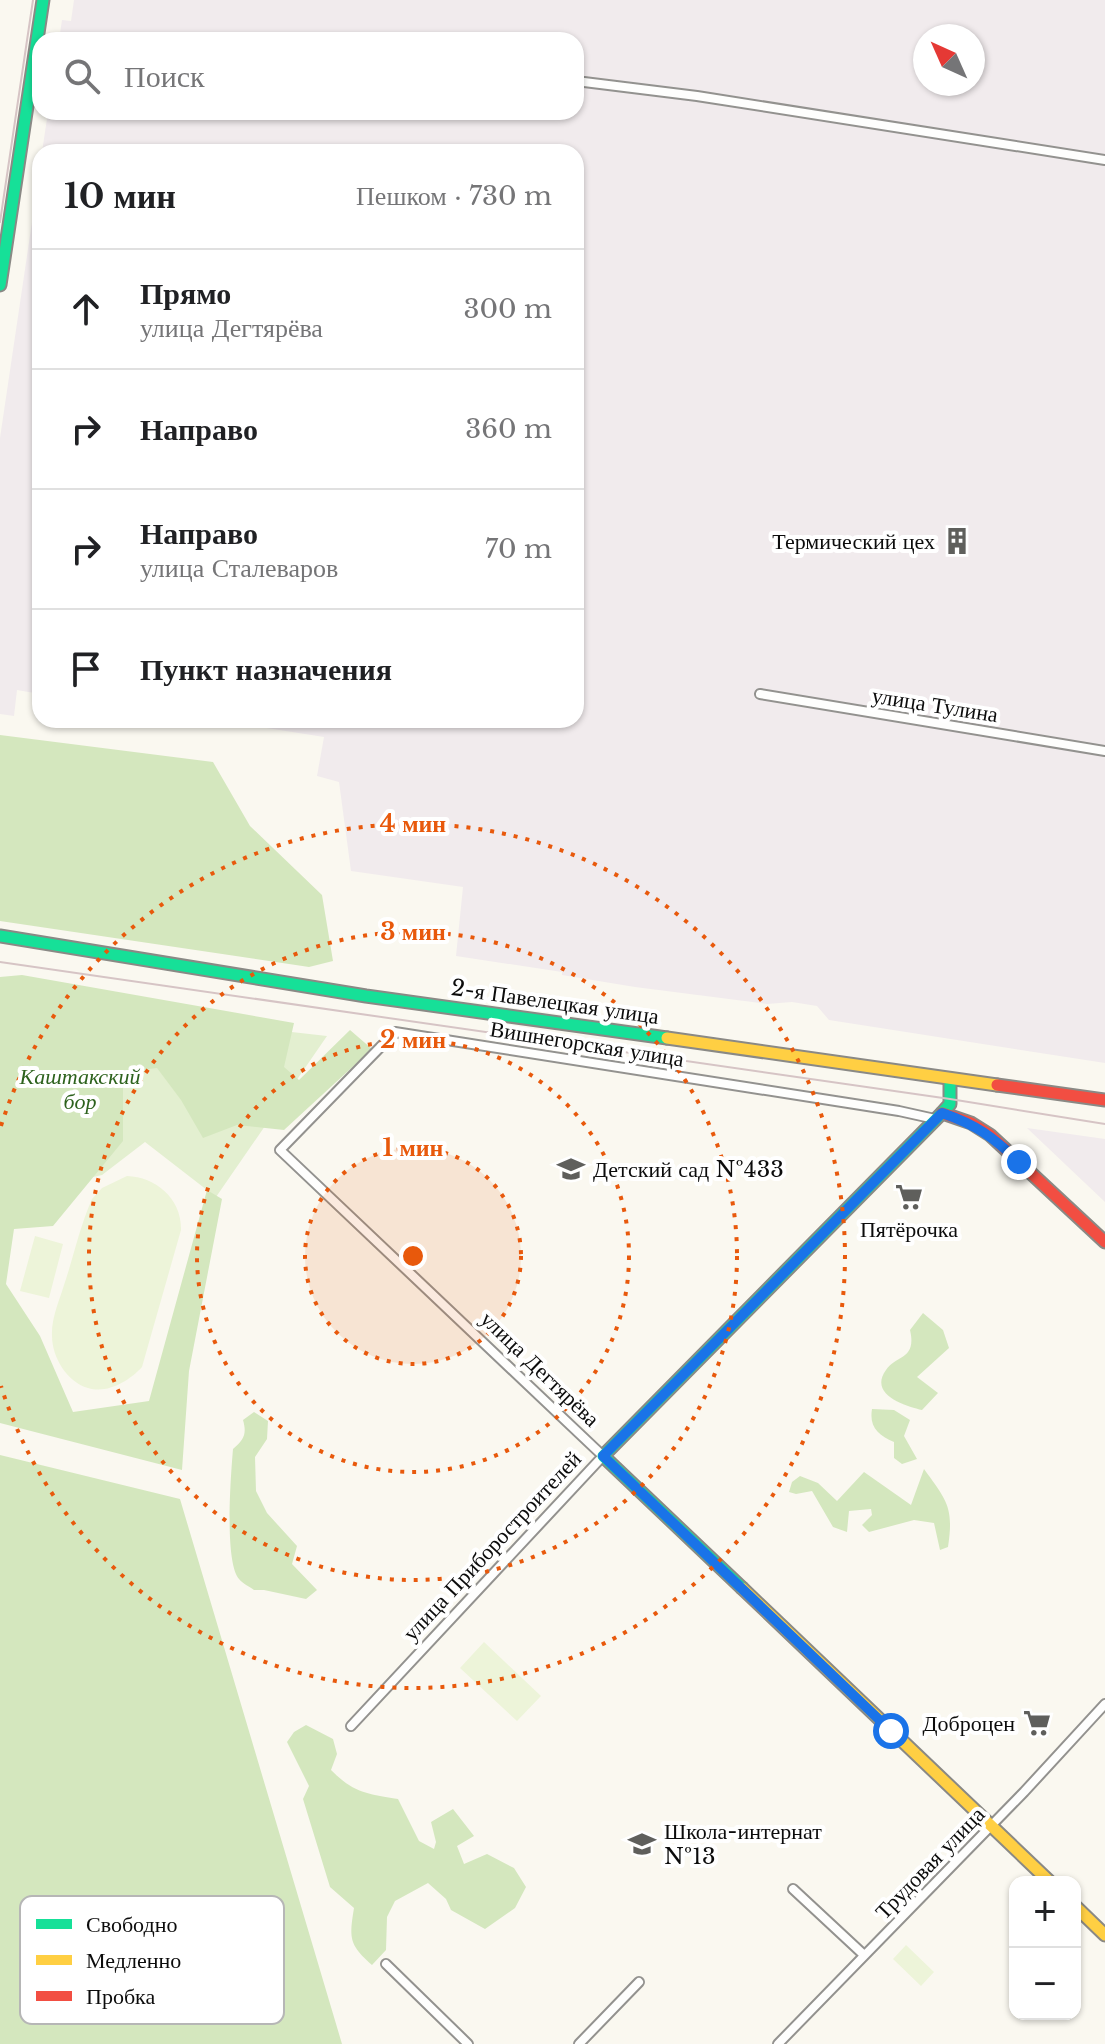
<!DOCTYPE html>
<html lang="ru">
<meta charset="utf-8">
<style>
:root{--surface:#fff;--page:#f2f2f2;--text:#202124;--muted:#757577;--line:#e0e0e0}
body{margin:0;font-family:"Libre Baskerville",serif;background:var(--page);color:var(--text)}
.controls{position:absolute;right:24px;bottom:24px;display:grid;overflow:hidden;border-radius:16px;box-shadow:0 2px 6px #0004}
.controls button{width:72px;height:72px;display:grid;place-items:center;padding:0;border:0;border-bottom:2px solid var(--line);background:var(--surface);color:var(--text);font:40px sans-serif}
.compass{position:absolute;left:913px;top:24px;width:72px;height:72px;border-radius:50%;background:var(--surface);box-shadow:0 2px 6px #0004;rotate:315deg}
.stop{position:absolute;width:24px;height:24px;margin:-18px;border:6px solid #1a73e8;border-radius:50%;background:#fff}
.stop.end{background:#1a73e8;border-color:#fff;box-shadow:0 2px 8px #0008}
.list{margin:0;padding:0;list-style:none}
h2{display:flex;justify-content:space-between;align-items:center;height:104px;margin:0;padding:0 32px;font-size:34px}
h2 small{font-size:26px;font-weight:400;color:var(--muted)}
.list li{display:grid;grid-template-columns:52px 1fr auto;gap:24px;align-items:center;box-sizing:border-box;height:120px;padding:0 32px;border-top:2px solid var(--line)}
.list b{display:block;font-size:30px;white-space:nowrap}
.list p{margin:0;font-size:26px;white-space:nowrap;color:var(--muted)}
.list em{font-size:26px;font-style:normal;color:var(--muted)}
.icon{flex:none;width:44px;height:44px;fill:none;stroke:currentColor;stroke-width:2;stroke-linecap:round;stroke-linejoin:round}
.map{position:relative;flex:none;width:1105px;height:2044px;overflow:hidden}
.search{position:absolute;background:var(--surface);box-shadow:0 2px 6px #0004;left:32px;top:32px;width:552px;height:88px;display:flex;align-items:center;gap:20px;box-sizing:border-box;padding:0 28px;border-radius:24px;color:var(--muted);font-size:30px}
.panel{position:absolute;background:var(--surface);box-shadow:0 2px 6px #0004;left:32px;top:144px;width:552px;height:584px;border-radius:24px}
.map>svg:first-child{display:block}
.industrial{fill:#f1ebed;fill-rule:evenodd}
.green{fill:#e3efd0}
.forest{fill:#d4e7be}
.pitch{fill:#edf4d9}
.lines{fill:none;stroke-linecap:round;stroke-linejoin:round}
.street-casing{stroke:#93928f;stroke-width:12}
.fast-casing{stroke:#8a8985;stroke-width:15}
.slow-casing{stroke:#8a8985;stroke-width:15}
.jam-casing{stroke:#8a8985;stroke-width:15}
.street{stroke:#fefefd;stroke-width:8}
.fast{stroke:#16e098;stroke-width:11}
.slow{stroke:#ffcf43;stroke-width:11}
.jam{stroke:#f24e42;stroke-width:11}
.tram{stroke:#d6c4c5;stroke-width:2}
.route{stroke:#1a73e8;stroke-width:10}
.ring{fill:none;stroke:#e8590c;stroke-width:4;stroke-dasharray:4 8}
.labels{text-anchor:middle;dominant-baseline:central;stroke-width:8;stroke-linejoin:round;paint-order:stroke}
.poi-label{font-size:22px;fill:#0c0c0c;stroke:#fff;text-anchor:end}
.street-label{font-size:22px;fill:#0c0c0c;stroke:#fff}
.park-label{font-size:22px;font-style:italic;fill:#2d621d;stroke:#fff}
.key{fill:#fff;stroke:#b6b6b6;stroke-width:2}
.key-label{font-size:22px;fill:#0c0c0c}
.centre{fill:#e8590c;stroke:#fff;stroke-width:4}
.ring-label{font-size:24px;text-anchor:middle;font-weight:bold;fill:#e8590c;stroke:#fff;stroke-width:8;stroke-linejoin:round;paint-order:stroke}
</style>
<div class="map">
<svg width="1105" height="2044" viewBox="0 0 1105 2044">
<rect width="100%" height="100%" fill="#faf8f0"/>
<path class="industrial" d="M74,0h1031v1063l-276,-43 -12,-14 -25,-4 -25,2 -132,-17 -73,-12v-3l-106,-16 7,-69 -112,-16 -12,-89 -22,-6 7,-39 -108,-17h360v-568h-534l6,-40h528v-72h-517l3,-20 9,1zM925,36h48v48h-48z
M40,168v526l-23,-4 -3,26 -14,-2v-276z
M1027,1128l78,11v63z"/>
<path class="green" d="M0,999l327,37 -111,161 -71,-55 -43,33 -96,22z"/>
<path class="forest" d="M0,735l213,27 37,64 72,69 11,66 -24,6 -309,-46z
M22,975l272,48 -10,44 15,13 51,-50 22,19 -88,81 -47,-5 -34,13 -22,-38 -24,-32 -34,4v69l-70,85 -39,3 -8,55 34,52 33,76 76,-11 58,-211 15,9 -33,172 -7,99 -182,-47v-446z
M923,1313l20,17 6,18 -32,29 21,16 -16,17c-16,-4 -54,-15 -36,-40 10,-15 31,-10 24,-40z
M872,1409l22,1 16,10 -6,16 13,23 -15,5 -8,-6v-16c-16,-7 -25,-15 -22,-33z
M254,1412l14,9 -1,18 -12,18 1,34 11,22 30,33 -5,18 25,26 -11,9 -42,-9h-10c-4,-3 -12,-7 -15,-11 -15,-18 -8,-105 -6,-130 11,-9 14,-15 10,-29z
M0,1455l180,44 162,545h-342z
M924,1469c23,32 30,38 24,78l-8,3 -6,-27 -20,-3 -45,12 -7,-7 10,-10 -1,-6 -22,2 -2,21 -14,-5 -21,-36 -16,3 -7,-2 3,-10 8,-6 18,7 19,18 27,-29 47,33z
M306,1725l27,14 4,15 -6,16c23,23 36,24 67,29l21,42 15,8 2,-7 -5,-20 22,-13 21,27 -17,10 7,18 23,-10 27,14 12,19 -11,21 -30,21 -34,-19 -5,-11 -18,-16 -33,18 -8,16 -1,33 -14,15c-23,-20 -23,-27 -18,-57l-24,-21 -27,-88 6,-13 -22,-44 7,-10z"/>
<path class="pitch" d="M127,1176c29,1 55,23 54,54l-39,137c-13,14 -34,27 -54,21 -21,-6 -36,-31 -36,-52 -1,-18 8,-37 13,-54 9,-27 15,-56 27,-83l10,-11z
M35,1236l28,8 -14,54 -29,-7z
M484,1642l57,54 -24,25 -57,-53z
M906,1945l28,27 -13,14 -28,-27z"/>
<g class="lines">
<g class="street-casing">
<path id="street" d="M576,81l121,15 408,64
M760,694l345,57
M351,1726l252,-270 -323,-306 115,-118 504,79 36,8
M793,1889l71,66
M386,1964l82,80
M579,2044l60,-62
M778,2044l246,-252 81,-88"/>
</g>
<g class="fast-casing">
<path id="fast" d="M0,285l43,-285
M0,936l366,60 301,42
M742,1588l-139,-132 339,-343 8,-9v-24"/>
</g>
<g class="slow-casing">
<path id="slow" d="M667,1038l330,47
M742,1588l308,294
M1075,1906l30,29"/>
</g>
<g class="jam-casing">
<path id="jam" d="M997,1085l108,15
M942,1113l29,10 19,12 115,107"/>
</g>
<use href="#street" class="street"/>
<use href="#fast" class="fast"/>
<use href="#slow" class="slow"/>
<use href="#jam" class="jam"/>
<path class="tram" d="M0,222l33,-222
M0,962l950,137 155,25"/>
</g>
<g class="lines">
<path class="route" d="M891,1731l-288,-275 339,-343c35,12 51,24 77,49"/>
</g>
<circle cx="413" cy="1256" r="108" fill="#e8590c" fill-opacity=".12"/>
<g class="ring">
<circle cx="413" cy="1256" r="108"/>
<circle cx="413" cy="1256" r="216"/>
<circle cx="413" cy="1256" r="324"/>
<path d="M1 1126A432 432 0 1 1 1 1386"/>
</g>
<defs>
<g id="building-bare" transform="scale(2.16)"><path d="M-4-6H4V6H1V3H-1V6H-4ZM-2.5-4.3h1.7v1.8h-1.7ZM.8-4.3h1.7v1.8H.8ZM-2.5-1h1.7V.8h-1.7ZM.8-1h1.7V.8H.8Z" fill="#5f5f5c" stroke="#fff" stroke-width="2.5" paint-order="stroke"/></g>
<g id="school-bare" transform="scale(2.16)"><path d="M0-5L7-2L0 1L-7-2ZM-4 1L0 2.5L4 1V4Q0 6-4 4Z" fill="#5f5f5c" stroke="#fff" stroke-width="2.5" paint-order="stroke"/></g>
<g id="supermarket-bare" transform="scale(2.16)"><path d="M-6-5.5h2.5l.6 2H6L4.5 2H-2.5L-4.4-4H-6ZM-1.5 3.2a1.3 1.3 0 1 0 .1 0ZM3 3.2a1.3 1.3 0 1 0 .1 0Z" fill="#5f5f5c" stroke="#fff" stroke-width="2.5" paint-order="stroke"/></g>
</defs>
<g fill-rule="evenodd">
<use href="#building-bare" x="957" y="541"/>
<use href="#school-bare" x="571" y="1169"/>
<use href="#supermarket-bare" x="909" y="1197"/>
<use href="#supermarket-bare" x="1037" y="1723"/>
<use href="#school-bare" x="642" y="1844"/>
</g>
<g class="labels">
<g class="poi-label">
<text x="935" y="541">Термический цех</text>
<text x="593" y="1169" text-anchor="start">Детский сад №433</text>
<text x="909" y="1229" text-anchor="middle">Пятёрочка</text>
<text x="1015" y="1723">Доброцен</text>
<text x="664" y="1831" text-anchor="start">Школа-интернат<tspan x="664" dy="25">№13</tspan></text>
</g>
<g class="street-label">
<text transform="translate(935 705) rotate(9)">улица Тулина</text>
<text transform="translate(555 1002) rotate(8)">2-я Павелецкая улица</text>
<text transform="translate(587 1044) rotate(9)">Вишнегорская улица</text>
<text transform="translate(540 1369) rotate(44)">улица Дегтярёва</text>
<text transform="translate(492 1546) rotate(-47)">улица Приборостроителей</text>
<text transform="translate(930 1863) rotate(-46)">Трудовая улица</text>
</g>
<g class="park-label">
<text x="80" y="1076">Каштакский<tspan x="80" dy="25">бор</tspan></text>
</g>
</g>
<rect x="20" y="1896" width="264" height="128" rx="12" class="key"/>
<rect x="36" y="1919" width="36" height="10" fill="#16e098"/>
<rect x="36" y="1955" width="36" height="10" fill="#ffcf43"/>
<rect x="36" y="1991" width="36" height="10" fill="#f24e42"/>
<g class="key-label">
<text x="86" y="1932">Свободно</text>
<text x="86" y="1968">Медленно</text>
<text x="86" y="2004">Пробка</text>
</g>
<circle cx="413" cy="1256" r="12" class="centre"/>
<g class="ring-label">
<text x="413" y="832">4 мин</text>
<text x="413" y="940">3 мин</text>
<text x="413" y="1048">2 мин</text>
<text x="413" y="1156">1 мин</text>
</g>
</svg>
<div class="controls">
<button>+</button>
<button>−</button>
</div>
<svg class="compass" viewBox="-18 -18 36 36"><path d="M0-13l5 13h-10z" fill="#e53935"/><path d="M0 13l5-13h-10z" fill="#757577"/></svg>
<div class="stop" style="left:891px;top:1731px"></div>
<div class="stop end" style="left:1019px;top:1162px"></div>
<div class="search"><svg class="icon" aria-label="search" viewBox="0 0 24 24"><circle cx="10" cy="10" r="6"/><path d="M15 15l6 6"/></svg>Поиск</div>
<section class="panel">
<h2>10 мин<small>Пешком · 730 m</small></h2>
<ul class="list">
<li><svg class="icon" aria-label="ahead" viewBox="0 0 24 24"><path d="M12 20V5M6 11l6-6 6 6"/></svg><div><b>Прямо</b><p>улица Дегтярёва</p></div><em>300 m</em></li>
<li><svg class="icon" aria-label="right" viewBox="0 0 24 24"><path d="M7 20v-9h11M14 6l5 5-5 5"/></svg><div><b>Направо</b></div><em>360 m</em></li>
<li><svg class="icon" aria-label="right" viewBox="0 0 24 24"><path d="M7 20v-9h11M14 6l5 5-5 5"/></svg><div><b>Направо</b><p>улица Сталеваров</p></div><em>70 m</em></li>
<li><svg class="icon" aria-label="arrive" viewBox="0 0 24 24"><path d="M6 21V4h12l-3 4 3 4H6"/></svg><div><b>Пункт назначения</b></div></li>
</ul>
</section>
</div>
